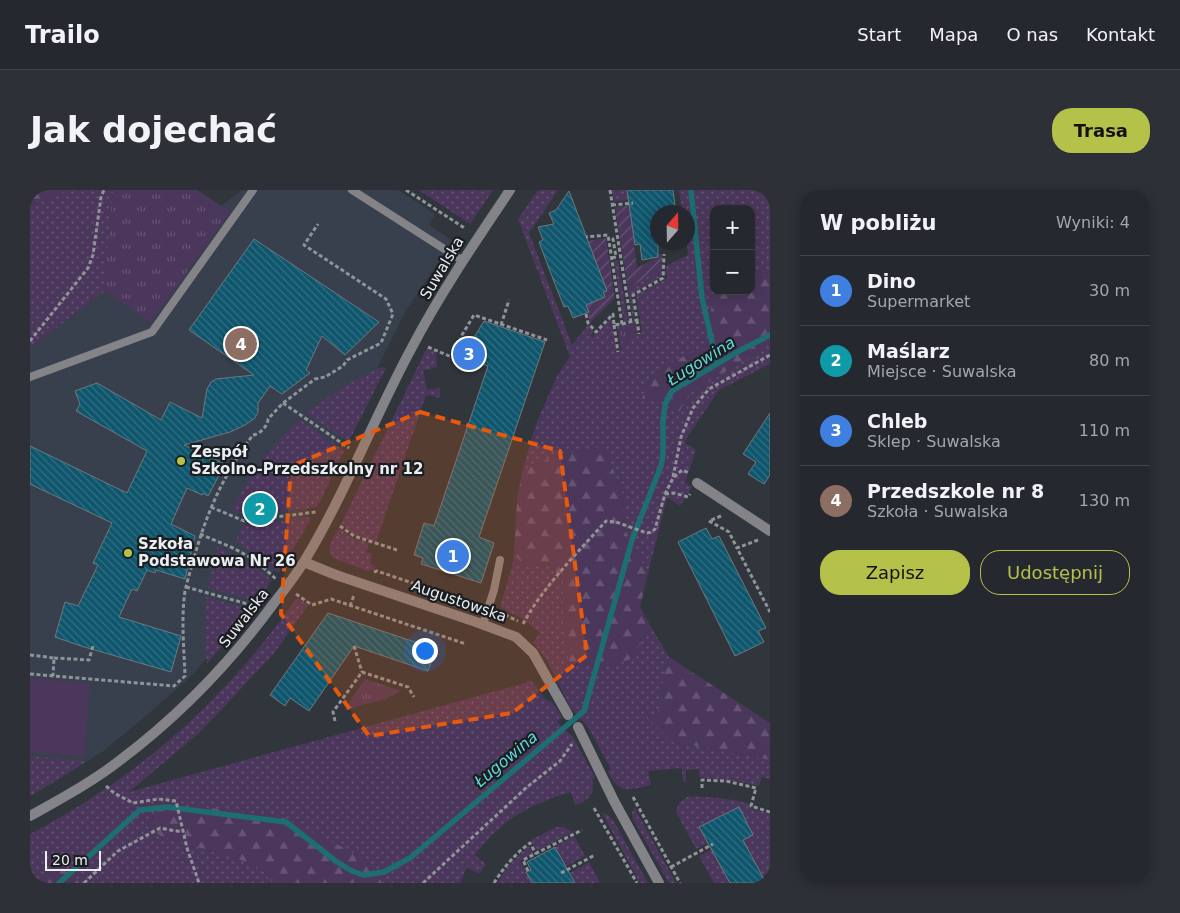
<!DOCTYPE html>
<html lang="pl">
<meta charset="utf-8">
<style>
:root{--surface:#25282e;--page:#2d3036;--text:#f1f3f6;--muted:#a3a6aa;--line:#42444a;--accent:#b5c249}
body{margin:0;font-family:"DejaVu Sans",sans-serif;background:var(--page);color:var(--text)}
.controls{position:absolute;right:15px;top:15px;display:grid;overflow:hidden;border-radius:10px;box-shadow:0 2px 12px #0003}
.controls button{width:45px;height:45px;display:grid;place-items:center;padding:0;border:0;border-bottom:1px solid var(--line);background:var(--surface);color:var(--text);font:25px sans-serif}
.compass{position:absolute;left:620px;top:15px;width:45px;height:45px;border-radius:50%;background:var(--surface);box-shadow:0 2px 12px #0003;rotate:20deg}
.scale{position:absolute;left:15px;bottom:12px;width:56px;box-sizing:border-box;padding-left:5px;border:2px solid #eaeef2;border-top:0;font-size:14px;line-height:18px;white-space:nowrap;color:#eaeef2;-webkit-text-stroke:4px #1b1e21;paint-order:stroke}
.you{position:absolute;left:394px;top:460px;width:18px;height:18px;margin:-12px;border:4px solid #fff;border-radius:50%;background:#1a73e8;box-shadow:0 0 0 8px #1a73e833}
.badge{display:grid;place-items:center;width:32px;height:32px;border-radius:50%;background:var(--accent);color:#fff;font-size:16px;font-weight:700}
.pin{position:absolute;translate:-50% -50%;border:2px solid #fff;box-shadow:0 1px 5px #0006}
.list{margin:0;padding:0;list-style:none}
h2{display:flex;justify-content:space-between;align-items:center;height:65px;margin:0;padding:0 20px;font-size:21px}
h2 small{font-size:16px;font-weight:400;color:var(--muted)}
.list li{display:grid;grid-template-columns:32px 1fr auto;gap:15px;align-items:center;box-sizing:border-box;height:70px;padding:0 20px;border-top:1px solid var(--line)}
.list b{display:block;font-size:19px;white-space:nowrap}
.list p{margin:0;font-size:16px;white-space:nowrap;color:var(--muted)}
.list em{font-size:16px;font-style:normal;color:var(--muted)}
.actions{display:flex;gap:10px;padding:15px 20px}
.actions a{flex:1;padding:11px 0;border:1px solid var(--accent);border-radius:20px;text-align:center;font-size:18px;color:var(--accent)}
.actions .main{background:var(--accent);color:#111}
.map{position:relative;flex:none;width:740px;height:693px;overflow:hidden;border-radius:20px}
header{display:flex;align-items:center;gap:30px;box-sizing:border-box;height:70px;padding:0 25px;background:var(--surface);border-bottom:1px solid var(--line)}
header strong{font-size:24px}
nav{display:flex;gap:28px;margin-inline-start:auto;font-size:18px}
.intro{display:flex;align-items:center;justify-content:space-between;box-sizing:border-box;height:120px;padding:0 30px}
h1{margin:0;font-size:35px}
.button{padding:12px 22px;border-radius:20px;background:var(--accent);color:#111;font-size:18px;font-weight:700}
main{display:flex;gap:30px;padding:0 30px}
aside{flex:1;background:var(--surface);border-radius:20px;box-shadow:0 2px 12px #0003}
.map>svg:first-child{display:block}
.built{fill:#37404c}
.grass{fill:url(#grass-dots)}
.forest{fill:url(#forest-firs)}
.park{fill:url(#park-tufts)}
.garden{fill:url(#garden-furrows)}
.pitch{fill:#4c375c}
.lines{fill:none;stroke-linecap:round;stroke-linejoin:round}
.stream{stroke:#1c6e71;stroke-width:5.5}
.building{fill:url(#building-back-hatch);stroke:#6e787d}
.path{stroke:#8f9499;stroke-width:3;stroke-dasharray:4 2.5;stroke-linecap:butt}
.service{stroke:#848488;stroke-width:8}
.minor{stroke:#848488;stroke-width:10}
.marked{fill:#e8590c;fill-opacity:0.2;stroke:#e8590c;stroke-width:4;stroke-dasharray:10 6;stroke-linejoin:round}
.poi-dot{fill:#b5c249;stroke:#1b1e21;stroke-width:2}
.labels{text-anchor:middle;dominant-baseline:central;stroke-width:4.5;stroke-linejoin:round;paint-order:stroke}
.street-label{font-size:15px;fill:#eaeef2;stroke:#1b1e21}
.poi-label{font-size:15px;font-weight:bold;fill:#eaeef2;stroke:#1b1e21;text-anchor:start}
.water-label{font-size:16px;font-style:italic;fill:#62d7db;stroke:#1b1e21}
</style>
<header>
<strong>Trailo</strong>
<nav><a>Start</a><a>Mapa</a><a>O nas</a><a>Kontakt</a></nav>
</header>
<div class="intro"><h1>Jak dojechać</h1><a class="button">Trasa</a></div>
<main>
<div class="map">
<svg width="740" height="693" viewBox="0 0 740 693">
<defs>
<pattern id="grass-dots" width="8" height="8" patternUnits="userSpaceOnUse" patternTransform="scale(1.25)"><rect width="8" height="8" fill="#4c375c"/><path d="M2 2h.1M6 6h.1" fill="none" stroke="#665474" stroke-width="1.8" stroke-linecap="round"/></pattern>
<pattern id="forest-firs" width="22" height="20" patternUnits="userSpaceOnUse" patternTransform="scale(1.25)"><rect width="22" height="20" fill="#4c375c"/><path d="M5 1l3.5 6h-7zM16 11l3.5 6h-7z" fill="#665474"/></pattern>
<pattern id="park-tufts" width="24" height="20" patternUnits="userSpaceOnUse" patternTransform="scale(1.25)"><rect width="24" height="20" fill="#4c375c"/><path d="M3 7l-1-3M5 7V3M7 7l1-3M15 17l-1-3M17 17v-4M19 17l1-3" fill="none" stroke="#665474"/></pattern>
<pattern id="garden-furrows" width="10" height="10" patternUnits="userSpaceOnUse" patternTransform="scale(1.25)"><rect width="10" height="10" fill="#4c375c"/><path d="M-1 1l2-2M0 10L10 0M9 11l2-2" fill="none" stroke="#665474"/></pattern>
<pattern id="building-back-hatch" width="6" height="6" patternUnits="userSpaceOnUse" patternTransform="scale(1.25)"><rect width="6" height="6" fill="#0f566d"/><path d="M-1 5l2 2M0 0l6 6M5-1l2 2" fill="none" stroke="#326f82"/></pattern>
</defs>
<rect width="100%" height="100%" fill="#31363d"/>
<path class="built" d="M83,0h84l24,16 21,-16h156l37,24 -6,11 24,16 -47,69 -118,240 -58,83 -40,44 -49,43 -39,32 -49,31 -23,13v-448l75,-57z"/>
<path class="grass" d="M39,0h44l-8,101 -75,57v-141z
M389,0h74l-23,34z
M508,0h20l-29,43 43,112 16,-20 5,7 -2,3 2,2 18,-19 7,35 3,-3 -4,-24h3l3,19 12,-10 -2,-13h3l2,13 4,-2 -6,-38 32,-17 -1,-3h-2l1,-9 22,-11 -1,-12 1,-31h-6l-3,-22h91v83l-19,-3v-61h-37v82h1l-3,8 -4,46 -39,19 -19,16 -8,20h21l14,15 13,-22 55,-33 25,-20v24l-51,26 -35,52 12,8 -11,32 7,5 -12,19 -13,-9 -19,77 -23,-44 -2,-35 -19,-49c-28,7 -57,9 -82,26l14,-48 21,-48 13,-19 -52,-138z
M582,0h15l1,10 -14,2z
M584,70h4l10,61 -4,1z
M632,77l-1,10 -30,18 4,24h-2l-5,-30z
M397,158l9,5 1,14 -14,4 4,19 13,-2v10l-14,-3 -50,147 -21,-7 -14,-11z
M351,177l5,1 -37,73h-2l-41,-28 40,-28z
M269,229l45,32 -26,55 -2,1 -70,9 -14,-5c16,-35 40,-66 67,-92z
M278,327l2,2v2l-31,51 -2,1 -41,-32 7,-16z
M309,338l14,10 16,5 -3,9 6,2 -2,9 7,5 -9,3 -35,-13c-9,-9 1,-21 6,-30z
M187,357l33,16 22,17 -13,20 -4,1 -47,-13z
M484,362l10,15 23,-2 16,13 1,39 7,48 19,-2 20,3 21,-7 20,-32 18,30 -8,34 -1,19 -7,7 17,24 100,19v19l-8,-2 -3,9 -19,-4 -41,-5v-8l-13,1v12h-3l-1,-14 -34,3 3,14c-22,5 -32,10 -43,-13l3,-3 -23,-42 -18,-20 -23,-47 -14,-18 7,-9 -19,-15 -21,-11 13,-45z
M176,407l46,13 -45,54 -2,-22z
M266,409h3l9,6 -33,47 -49,53 -27,28 -70,59 396,-109 6,-3 14,19 5,2 6,6 6,11 -5,4 16,15 22,41 -3,2c4,15 -5,21 -17,25l-4,-13c-41,12 -70,28 -96,63l11,9 -7,10 -12,-7 -7,16h-77l-15,-19 -215,-48 -5,11 13,9 80,24 23,12 8,11h-192l-24,-20c-7,9 -13,20 -26,20v-49c109,-57 196,-135 266,-235z
M0,566l57,5 -57,35z
M657,607c21,-1 42,1 63,7l-1,4 21,6v58l-7,4 -20,-36 10,-5 -14,-27 -40,19 9,16 -12,6 -20,-37 3,-9z
M604,617l42,76h-7l-36,-64 -1,-6z
M572,623l6,2 5,5 35,63h-8z
M526,637h8l8,5 -35,19 -6,-11z
M544,646l11,20 -26,14 -2,-5 6,-4 -8,-14z
M499,656l4,7 -13,8 12,22h-35l12,-18z
M685,658v7l3,7 3,-2 9,16 -3,1 3,6h-16l-15,-27z
M559,672l11,21h-25l-5,-10z"/>
<path class="forest" d="M0,0h39l-39,17z
M721,80l19,3v67l-25,20 -55,33 -13,22 -14,-15h-21c5,-31 41,-43 66,-55l4,-46 3,-8h36z
M574,256l19,49 2,35 23,44 -8,33 11,20 -20,32 -21,7 -20,-3 -19,2c-10,-16 -8,-66 -8,-87l-16,-13 -23,2 -10,-15 3,-52 5,-28c25,-17 54,-19 82,-26z
M639,467l101,66v37l-100,-19 -24,-25h4l8,-4 6,-38z
M132,612l120,15 68,34 18,13 15,19h-111l-8,-11 -23,-12 -80,-24 -13,-9z
M26,673l24,20h-44l8,-5z"/>
<path class="park" d="M83,0h84l33,22 -80,111 -45,-32 -1,-2z
M603,132l2,13 -12,11 -3,-20z
M335,489l36,12 -15,8 -42,11z"/>
<path class="garden" d="M604,15l-3,9 4,31 -1,1 3,22 21,-11v-3h4v13l-34,22 -13,-82z
M576,48l9,60 -25,25 -4,-18 20,-14 -18,-50z"/>
<path class="pitch" d="M0,488l60,6 -6,73 -54,-5z"/>
<g class="lines">
<path class="stream" d="M661,0l11,108 15,66
M29,693l81,-73 27,-3 119,15 51,40 15,9 12,4 20,-3 26,-14 174,-147 48,-171 29,-74 2,-12v-32l2,-17 7,-14 67,-40 31,-16"/>
</g>
<path class="building" d="M597,0h46l3,22h-18v45l-16,3 -2,-16 -5,1z
M539,1l38,100 -4,1 2,5 -19,8 3,7 -16,6 -5,-12 -4,1 -9,-23 -16,-42 4,-2 -5,-13 16,-3 -5,-11 7,-3z
M224,49l125,83 -34,33 -23,-19 -16,34 4,3 -28,21 -12,-8 -12,17v9l-3,6 -10,7 -15,7 -46,13 41,19 -17,32 -5,-3 -1,2 -15,-7 -16,36 24,12 -10,43 -29,-9 -1,3 -8,-3 -10,21 -5,-2 -13,28 62,19 -10,36 -90,-26 -26,-9 10,-35 13,4 20,-41 -5,-2 19,-40 -82,-39v-38l97,47 20,-42 -71,-40 4,-7 -5,-13 22,-8 64,37 9,-18 32,16 5,-29 4,-7 5,-3 38,-4 -65,-45z
M454,131l61,21 -66,195 15,6 -13,40 -60,-19 2,-6 -9,-3 10,-32 10,3 54,-160 -26,-9z
M740,223v62l-6,9 -16,-10 8,-12 -13,-8z
M676,338l6,11 7,-3 47,92 -8,3 6,11 -29,14 -57,-114z
M298,423l108,36 -8,22 -74,-25 -45,65 -19,-13 -5,8 -15,-11z
M709,617l14,28 -10,5 23,43h-36l-31,-56z
M525,657l20,36h-43l-6,-11 5,-2 -4,-8z"/>
<g class="lines">
<path class="path" d="M376,0l60,39
M580,0l21,132
M582,15l21,-2
M582,68l4,-1 -3,-18 4,-1
M556,124l2,9 8,9 17,-18 1,11 8,-1 -14,-89 -22,2
M607,130l2,14
M592,134l15,-4 -4,-25 30,-17 1,-24
M471,135l8,-25
M584,135l4,27
M0,151l58,-73 5,-13 8,-58 3,-7
M398,157l26,11 8,-23 12,-20 73,25
M424,168l26,8
M253,213l66,45
M643,287l8,-40 12,-29 16,-19 61,-34
M635,304l9,-1 14,4 2,-3
M181,317l33,14 72,-9
M691,326l-12,5 20,11 8,16
M310,336l14,10 43,14
M170,344l33,14 22,12 21,19
M728,350l-21,8 33,64
M344,382l3,-1 100,34
M156,397l69,19
M266,404l16,11 19,-6 135,45
M320,416l4,-11
M469,422l19,9
M493,434c19,-36 55,-72 83,-103l10,1 31,11 5,-1 3,-3 10,-35 8,-16 9,-8 7,3
M324,456l8,26
M0,465l24,3 -1,18
M24,468l35,2 4,-14
M0,484l144,12 11,-10c-1,-28 -4,-57 0,-85 2,-9 5,-19 8,-29 12,-46 31,-89 60,-127 7,-1 15,-9 15,-16l15,-16 32,-24 10,-2 18,-11 4,-6 34,-17 12,-29 -7,-15 -82,-54 14,-21
M305,531l-2,-9 29,-40 46,15 6,10
M76,596l8,7 19,10 25,-4 18,2 11,47 12,35
M672,598v-8l24,1 30,7 -5,18 19,6
M603,607l47,86
M564,618l43,75
M641,677l42,-23
M498,681l-5,-11 59,-30
M531,683l34,-18
M54,693l34,-32 42,-23 22,4
M393,693l104,-96 33,-26 12,-17
M464,693c10,-16 21,-29 36,-40l6,11"/>
<path class="service" d="M322,0l111,71
M0,187l122,-45 101,-142
M453,434l11,-34 6,-30"/>
<path class="minor" d="M667,293l73,48
M274,372l32,13 140,47 40,15 17,16 35,62
M548,537l36,74 45,82
M0,626c30,-17 62,-34 89,-55 60,-45 111,-98 155,-158 11,-14 22,-28 31,-43 40,-66 68,-140 105,-209 29,-56 65,-109 100,-161"/>
</g>
<path class="marked" d="M390,222l140,39 27,204 -75,58 -143,23 -88,-122 10,-148z"/>
<g class="poi-dot">
<circle cx="151" cy="271" r="5"/>
<circle cx="98" cy="363" r="5"/>
</g>
<g class="labels">
<g class="street-label">
<text transform="translate(412 78) rotate(-59)">Suwalska</text>
<text transform="translate(429 411) rotate(19)">Augustowska</text>
<text transform="translate(214 428) rotate(-52)">Suwalska</text>
</g>
<g class="poi-label">
<text x="161" y="262">Zespół<tspan x="161" dy="17">Szkolno-Przedszkolny nr 12</tspan></text>
<text x="108" y="354">Szkoła<tspan x="108" dy="17">Podstawowa Nr 26</tspan></text>
</g>
<g class="water-label">
<text transform="translate(671 171) rotate(-32)">Ługowina</text>
<text transform="translate(476 569) rotate(-40)">Ługowina</text>
</g>
</g>
</svg>
<div class="controls">
<button>+</button>
<button>−</button>
</div>
<svg class="compass" viewBox="-18 -18 36 36"><path d="M0-13l5 13h-10z" fill="#e53935"/><path d="M0 13l5-13h-10z" fill="#a3a6aa"/></svg>
<div class="scale">20 m</div>
<div class="you"></div>
<div class="pin badge" style="left:423px;top:366px;background:#3f7fe0">1</div>
<div class="pin badge" style="left:230px;top:319px;background:#0f9aa8">2</div>
<div class="pin badge" style="left:439px;top:164px;background:#3f7fe0">3</div>
<div class="pin badge" style="left:211px;top:154px;background:#8d6e63">4</div>
</div>
<aside>
<h2>W pobliżu<small>Wyniki: 4</small></h2>
<ul class="list">
<li><span class="badge" style="background:#3f7fe0">1</span><div><b>Dino</b><p>Supermarket</p></div><em>30 m</em></li>
<li><span class="badge" style="background:#0f9aa8">2</span><div><b>Maślarz</b><p>Miejsce · Suwalska</p></div><em>80 m</em></li>
<li><span class="badge" style="background:#3f7fe0">3</span><div><b>Chleb</b><p>Sklep · Suwalska</p></div><em>110 m</em></li>
<li><span class="badge" style="background:#8d6e63">4</span><div><b>Przedszkole nr 8</b><p>Szkoła · Suwalska</p></div><em>130 m</em></li>
</ul>
<div class="actions"><a class="main">Zapisz</a><a>Udostępnij</a></div>
</aside>
</main>
